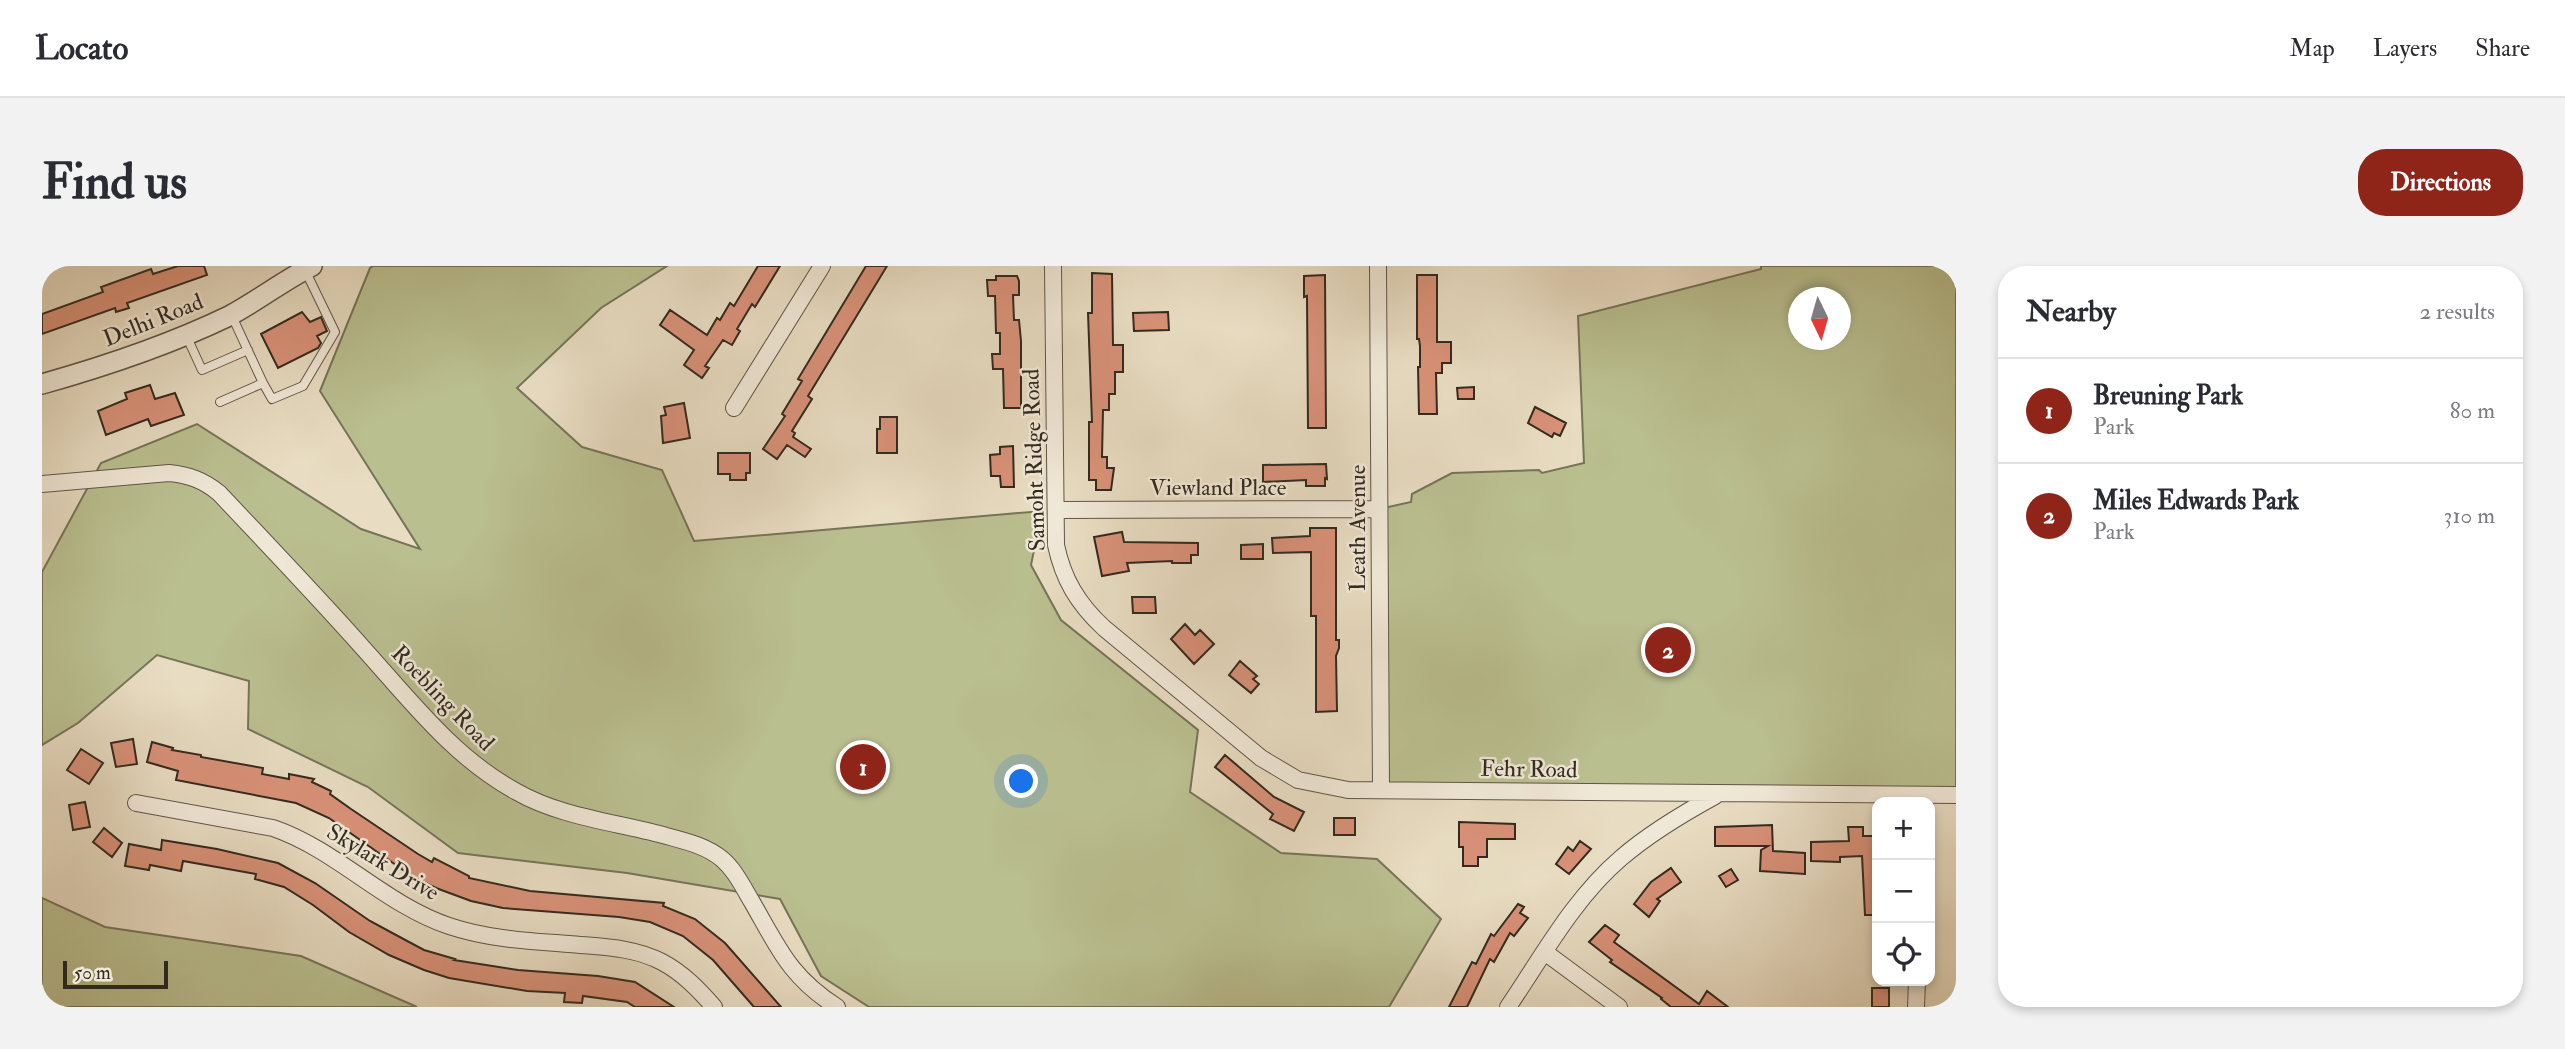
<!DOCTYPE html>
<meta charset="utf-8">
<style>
:root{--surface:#fff;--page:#f2f2f3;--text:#2b2b33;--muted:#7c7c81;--line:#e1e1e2;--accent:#8f2418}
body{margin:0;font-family:"IM FELL Double Pica",serif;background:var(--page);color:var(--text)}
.controls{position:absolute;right:21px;bottom:21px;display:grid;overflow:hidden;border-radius:14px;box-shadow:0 4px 10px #0003}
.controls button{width:63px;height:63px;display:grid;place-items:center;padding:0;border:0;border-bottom:2px solid var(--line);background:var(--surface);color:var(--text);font:35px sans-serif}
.compass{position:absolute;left:1746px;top:21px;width:63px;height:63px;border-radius:50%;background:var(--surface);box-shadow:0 4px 10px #0003;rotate:175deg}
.scale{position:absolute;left:21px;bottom:18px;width:105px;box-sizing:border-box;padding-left:7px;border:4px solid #322a1f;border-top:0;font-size:19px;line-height:24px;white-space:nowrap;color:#322a1f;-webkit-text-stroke:5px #f0e8d7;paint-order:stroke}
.you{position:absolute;left:980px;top:516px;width:24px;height:24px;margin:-18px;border:5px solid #fff;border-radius:50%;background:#1a73e8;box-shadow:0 0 0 10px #1a73e833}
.badge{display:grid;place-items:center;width:46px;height:46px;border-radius:50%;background:var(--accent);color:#fff;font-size:23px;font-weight:700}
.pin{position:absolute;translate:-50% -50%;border:4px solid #fff;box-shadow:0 2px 7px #0006}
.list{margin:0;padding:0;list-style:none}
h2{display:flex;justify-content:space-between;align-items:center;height:91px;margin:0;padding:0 28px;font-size:30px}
h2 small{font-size:23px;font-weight:400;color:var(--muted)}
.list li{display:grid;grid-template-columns:46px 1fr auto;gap:21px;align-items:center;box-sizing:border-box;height:105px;padding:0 28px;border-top:2px solid var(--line)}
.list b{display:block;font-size:26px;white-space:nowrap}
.list p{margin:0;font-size:23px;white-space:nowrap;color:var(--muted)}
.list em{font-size:23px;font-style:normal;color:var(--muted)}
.icon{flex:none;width:38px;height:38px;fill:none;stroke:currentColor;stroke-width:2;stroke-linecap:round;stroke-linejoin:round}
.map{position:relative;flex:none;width:1914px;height:741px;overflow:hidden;border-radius:28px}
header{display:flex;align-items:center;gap:42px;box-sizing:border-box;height:98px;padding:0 35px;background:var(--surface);border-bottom:2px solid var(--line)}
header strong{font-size:33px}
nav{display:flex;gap:38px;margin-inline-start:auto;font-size:24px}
.intro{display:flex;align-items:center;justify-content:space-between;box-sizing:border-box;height:168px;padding:0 42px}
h1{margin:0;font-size:49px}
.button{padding:18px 32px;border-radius:28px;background:var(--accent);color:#fff;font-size:24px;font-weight:700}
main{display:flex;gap:42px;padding:0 42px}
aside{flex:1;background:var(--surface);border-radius:28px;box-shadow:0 4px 10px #0003}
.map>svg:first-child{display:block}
.green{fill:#babf90;stroke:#767458;stroke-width:2;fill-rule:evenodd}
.building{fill:#d89178;stroke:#322a1f;stroke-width:2}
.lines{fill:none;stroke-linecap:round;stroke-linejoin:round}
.service-casing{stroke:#605648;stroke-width:10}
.minor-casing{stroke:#605648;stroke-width:18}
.tertiary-casing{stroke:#605648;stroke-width:22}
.service{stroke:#f0e8d7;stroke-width:8}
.minor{stroke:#f0e8d7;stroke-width:16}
.tertiary{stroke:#f0e8d7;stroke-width:19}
.labels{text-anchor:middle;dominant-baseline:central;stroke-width:5;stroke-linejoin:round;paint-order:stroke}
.street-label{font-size:23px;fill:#322a1f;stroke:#f0e8d7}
</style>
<header>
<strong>Locato</strong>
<nav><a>Map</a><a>Layers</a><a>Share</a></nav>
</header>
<div class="intro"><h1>Find us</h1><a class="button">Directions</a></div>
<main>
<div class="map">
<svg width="1914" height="741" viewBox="0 0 1914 741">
<rect width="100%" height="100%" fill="#e8dcc2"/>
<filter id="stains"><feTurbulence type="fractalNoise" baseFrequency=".00286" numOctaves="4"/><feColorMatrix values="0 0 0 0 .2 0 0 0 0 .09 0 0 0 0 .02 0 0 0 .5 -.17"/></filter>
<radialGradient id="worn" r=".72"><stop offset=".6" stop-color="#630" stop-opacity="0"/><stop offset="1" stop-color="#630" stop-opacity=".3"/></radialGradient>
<path class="green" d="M331,0h294l-66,42 -84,80 65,59 80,23 32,71 348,-30 -11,54 30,55 137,110 -8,62 91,61 96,6 64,60 -52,88h-520l-48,-31 -41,-77 -153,-26 -169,-20 -90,-66 -120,-58 1,-48 -92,-26 -79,68 -36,22v-173l59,-109 96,-39 164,105 59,20 -100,-158 50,-123z
M1719,0h195v529l-575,-5 -2,-281 32,-7 1,-8 40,-21 87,-3 3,3 42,-10 -6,-147 183,-47zM1756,32h42v42h-42z
M0,632l63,29 196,29 116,51h-375z"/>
<path class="building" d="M136,0h26l3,9 -80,28 2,5 -13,4 -1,-4 -73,26v-20l61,-22 -2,-5 50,-18 2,5z
M716,0h22l-25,41 -3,-3 -15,25 3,2 -8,14 -9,-5 -18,26 4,2 -7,10 -18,-13 10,-15 -34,-25 10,-15 37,25 10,-17 3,2 10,-17 4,3z
M824,0h21l-79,130 4,3 -20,32 3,2 -2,4 18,12 -6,8 -18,-12 -10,14 -14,-10 22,-33 -3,-2 20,-33 -4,-2z
M1050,7l20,1 1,71h10v27h-8v22h-6v16h-6l-1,47h5v11h7l-3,22h-15v-10h-7v-58h3l-4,-109h4z
M1283,9l1,153h-18l-1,-132 -3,1v-21z
M1375,9h20v67h14v21h-9v10h-6l1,41h-18l-1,-47h2v-21l-1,-7h-2z
M954,10h21l2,5v14h-6l1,25h5l2,21v67h-17l-1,-39h-10l-1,-15h8v-21h-4l-1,-37h-7l-1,-16h9z
M260,46l8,10 11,-5 6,14 -10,5 4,7 -3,5 -40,20 -17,-34z
M1126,46l1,18 -35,1 -1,-18z
M108,119l5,14 20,-6 9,22 -33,11 -3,-7 -42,16 -8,-24 29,-12 -2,-6z
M1432,121v12h-16l-1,-11z
M642,137l6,35 -27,5 -2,-27 5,-1 -2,-8z
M1493,141l31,16 -6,13 -6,-3 -2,4 -24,-14z
M838,151h17v36h-20v-24h3z
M971,180l1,41h-13l-1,-11h-9l-1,-21 10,-1v-7z
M676,187h32v20h-4v7h-16v-6h-12z
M1284,198l1,15 -2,-1v8h-19v-6l-43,2v-17z
M1268,262h26v112h3v8l-3,8 1,55 -21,1v-96h-5v-64l-38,1 -1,-15 38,-2z
M1080,266l2,10 74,1v12h-7v8h-19v-2l-45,2 2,8 -27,5 -8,-39z
M1221,278v15h-22v-14z
M1090,331h23l1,16h-23z
M1143,358l10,11 5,-5 14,14 -20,20 -23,-25z
M1198,395l17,15 -4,3 6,5 -8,9 -22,-18z
M91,473l4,25 -21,3 -5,-24z
M110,476l21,6 -1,2 29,5v2l62,11 -1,6 27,5v-5l25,5 -2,3 19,9 -1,3 21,15 67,45 14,8 2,-4 35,18v2l61,13 134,12 -1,3 32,13 30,24 56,64h-27l-41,-47 -30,-24 -33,-14 -31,-5 -116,-9 -32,-7 -35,-13 -26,-13 -81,-57 -33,-15 -120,-23 2,-9 -31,-9z
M39,483l22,14 -14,21 -22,-14z
M1183,489l49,42 30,15 -10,19 -24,-12 3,-5 -58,-47z
M43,536l5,25 -17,3 -4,-25z
M1292,552h21v17h-21z
M1417,556l56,2v15h-28v18h-9v9h-15v-19h-4z
M1730,559l1,26 32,2v21l-45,-3 1,-21 7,-4h-53v-19z
M1806,561h15v9h12l2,2v77h-12l-3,-59 -22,1v5l-29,-1v-19l38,-1z
M62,562l18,15 -10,14 -19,-15z
M120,574l55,9 61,14 37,20 55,38 26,14 28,15 31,9 -1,1 64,10 80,6 37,6 39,25h-39l-8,-5 -44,-6 -1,7 -18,-1 1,-9 -38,-2 -78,-13 -25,-8 -35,-15 -40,-23 -36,-27 -29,-18 -29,-8 1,-5 -73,-13 -2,10 -31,-6 -1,5 -24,-4 4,-22 32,6z
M1538,575l11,8 -22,25 -13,-10 12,-17 5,4z
M1629,602l10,14 -24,17 3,2 -11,16 -15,-13 17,-22z
M1689,603l7,11 -12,7 -7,-11z
M1476,638l6,3 -4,6 8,5 -14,18 -4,-3 -16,29 -4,-3 -23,48h-18l23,-45 4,2 15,-30 3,2z
M1563,659l14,10 -5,7 85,62 8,-13 21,16h-57l-10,-8 1,-1 -52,-36 2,-2 -23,-18z
M1830,722h17v19h-17z"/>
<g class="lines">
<g class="service-casing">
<path id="service" d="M144,69l16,35 46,-20
M221,117l9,16 31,-13 32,-54 -30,-62
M178,136l43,-19 -32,-69"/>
</g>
<g class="minor-casing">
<path id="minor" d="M1011,0l3,279c7,34 22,59 48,83l157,130 37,22 50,10 608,5
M1336,0l3,524
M692,142l88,-142
M0,218l127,-11c20,2 34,7 50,20 48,51 97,102 144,155 47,52 91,110 154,144 44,25 98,30 146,43 21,6 42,10 59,24 13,11 21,28 30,43 27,47 38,75 85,105
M1015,244l322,-1
M94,537l137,25c64,22 111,76 176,98 39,13 79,15 120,18 32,3 65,3 93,18 21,11 37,28 52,45
M1504,687l73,54
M1466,741c34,-50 66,-109 113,-149 29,-25 61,-44 94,-62
M1874,741l1,-26"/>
</g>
<g class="tertiary-casing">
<path id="tertiary" d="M0,118c64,-18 127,-39 187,-68 28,-15 54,-35 83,-50"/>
</g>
<use href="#service" class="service"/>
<use href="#minor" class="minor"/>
<use href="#tertiary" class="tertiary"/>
</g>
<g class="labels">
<g class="street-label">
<text transform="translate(111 54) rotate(-22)">Delhi Road</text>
<text transform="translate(992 194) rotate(-92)">Samoht Ridge Road</text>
<text x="1176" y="221">Viewland Place</text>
<text transform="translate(1315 262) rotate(-90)">Leath Avenue</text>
<text transform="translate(401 432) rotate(46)">Roebling Road</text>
<text transform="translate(1487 503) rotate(1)">Fehr Road</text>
<text transform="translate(341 596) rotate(31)">Skylark Drive</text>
</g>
</g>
<rect width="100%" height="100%" filter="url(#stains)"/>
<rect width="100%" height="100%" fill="url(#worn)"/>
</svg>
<div class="controls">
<button>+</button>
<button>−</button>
<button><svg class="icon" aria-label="locate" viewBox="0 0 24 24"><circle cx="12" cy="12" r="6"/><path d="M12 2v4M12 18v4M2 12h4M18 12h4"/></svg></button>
</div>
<svg class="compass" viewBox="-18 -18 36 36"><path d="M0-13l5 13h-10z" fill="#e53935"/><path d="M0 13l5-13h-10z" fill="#7c7c81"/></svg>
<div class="scale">50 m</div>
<div class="you"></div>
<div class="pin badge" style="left:821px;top:501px">1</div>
<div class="pin badge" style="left:1626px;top:384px">2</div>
</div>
<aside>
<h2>Nearby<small>2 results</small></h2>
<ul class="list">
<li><span class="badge">1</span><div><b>Breuning Park</b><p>Park</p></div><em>80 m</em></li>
<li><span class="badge">2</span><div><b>Miles Edwards Park</b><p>Park</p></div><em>310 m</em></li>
</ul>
</aside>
</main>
